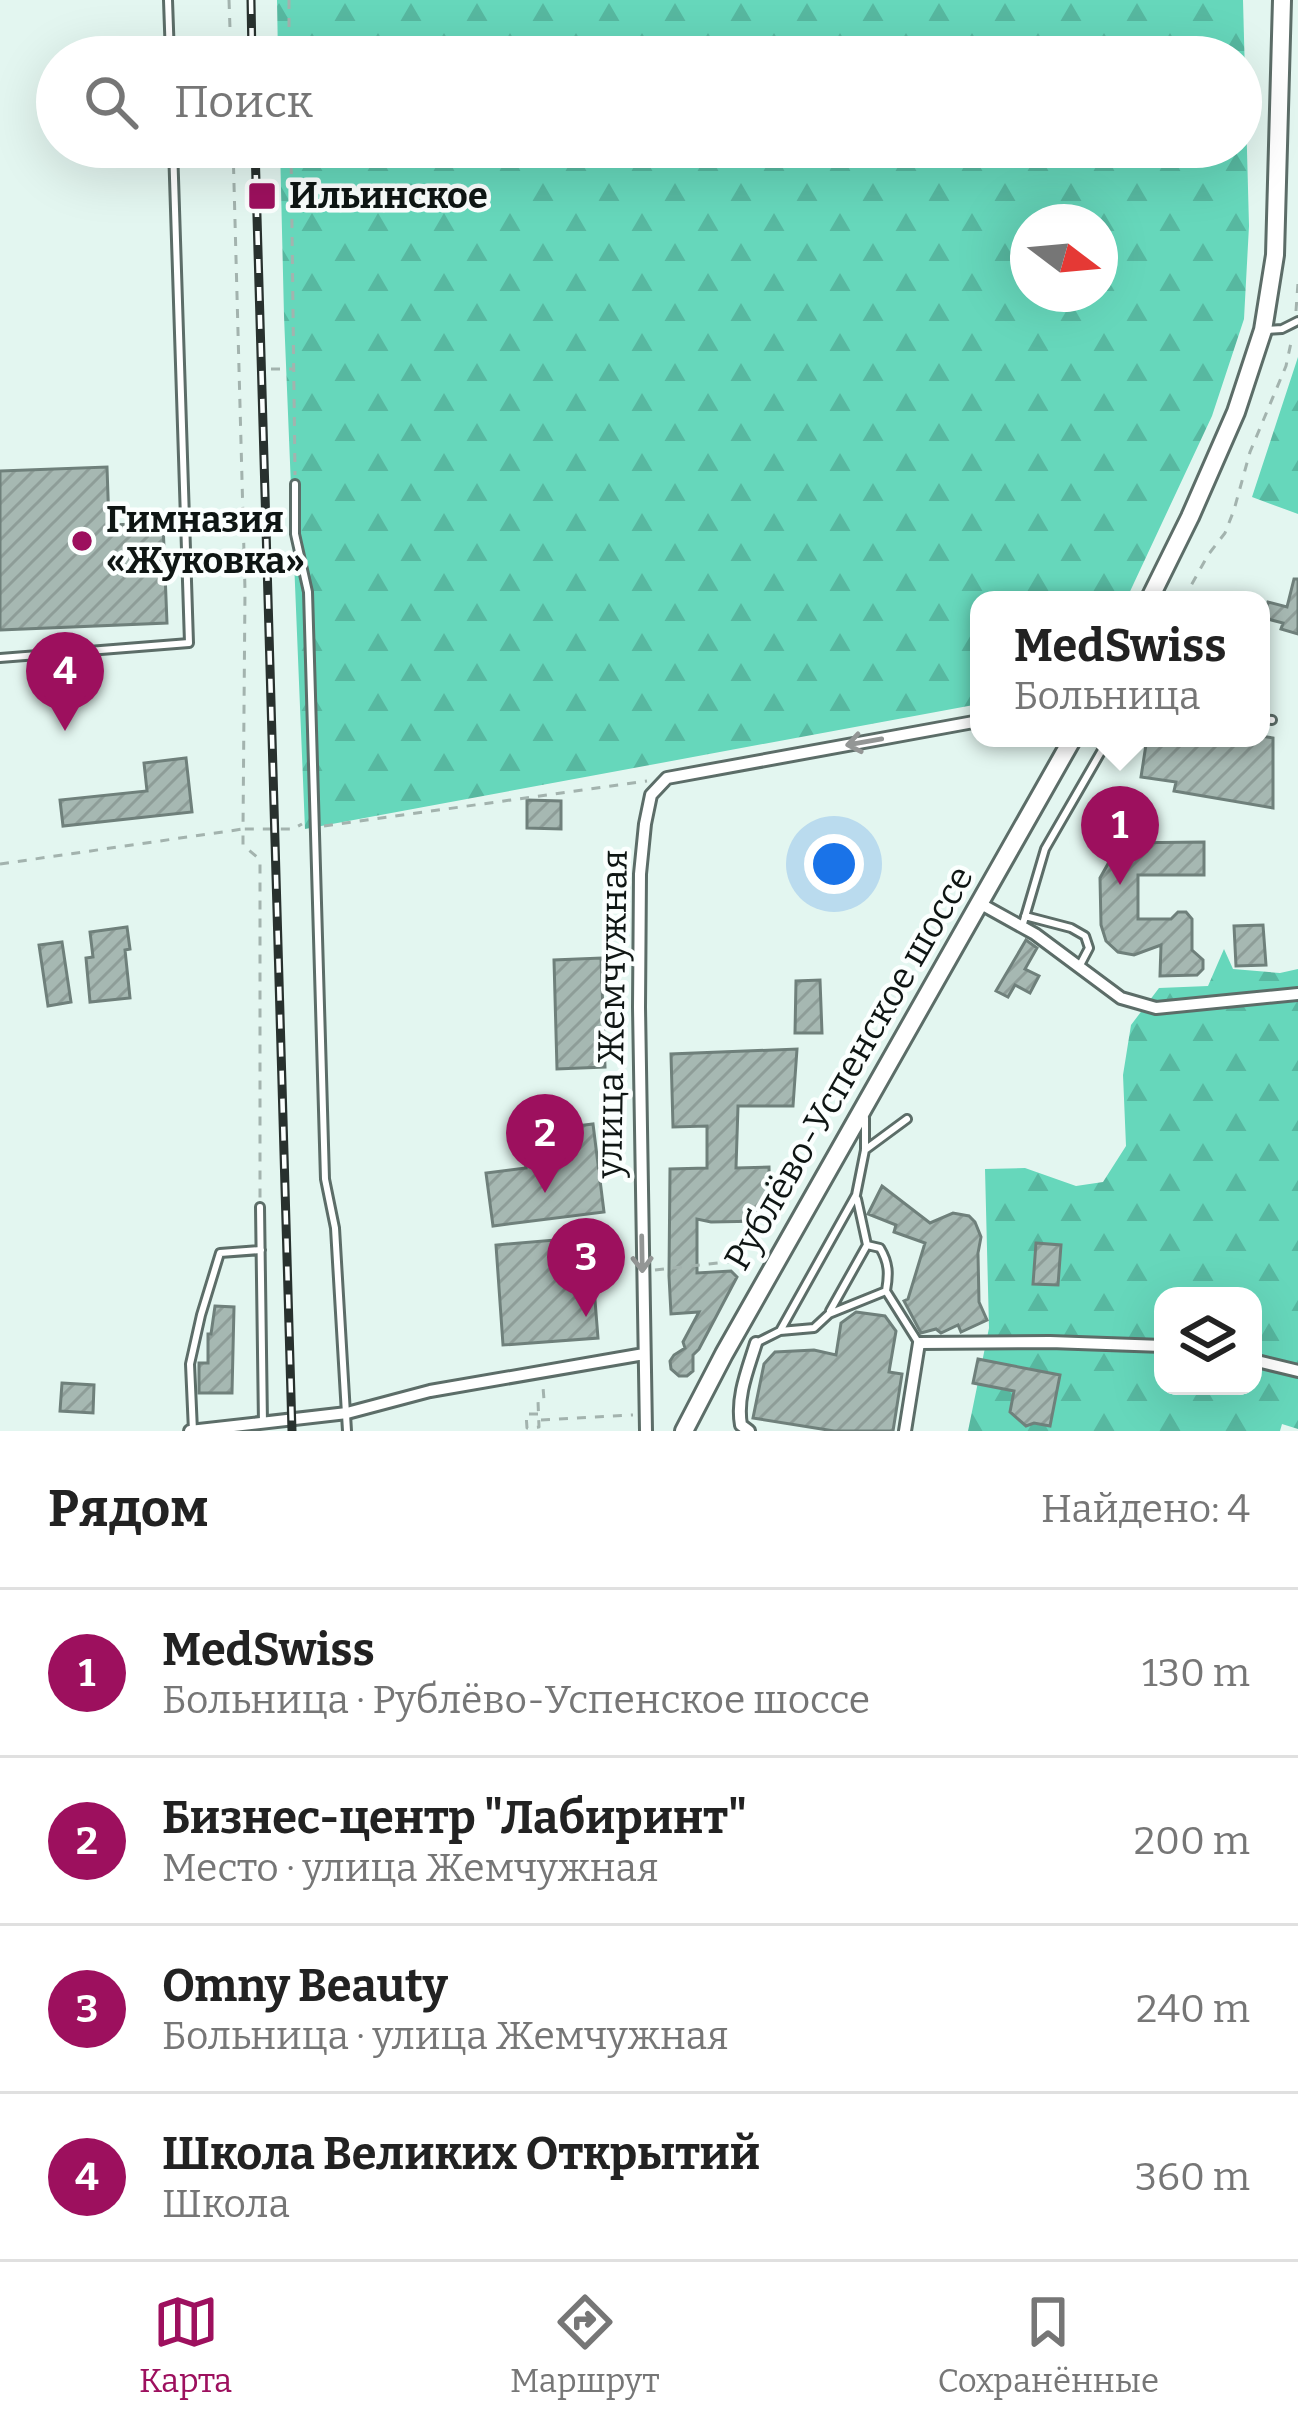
<!DOCTYPE html>
<html lang="ru">
<meta charset="utf-8">
<style>
:root{--surface:#fff;--page:#f2f2f2;--text:#222;--muted:#767676;--line:#e0e0e0;--accent:#9d105e}
body{margin:0;font-family:Bitter,serif;background:var(--page);color:var(--text)}
.controls{position:absolute;right:36px;bottom:36px;display:grid;overflow:hidden;border-radius:24px;box-shadow:0 12px 48px #0002}
.controls button{width:108px;height:108px;display:grid;place-items:center;padding:0;border:0;border-bottom:3px solid var(--line);background:var(--surface);color:var(--text);font:60px sans-serif}
.compass{position:absolute;left:1010px;top:204px;width:108px;height:108px;border-radius:50%;background:var(--surface);box-shadow:0 12px 48px #0002;rotate:106deg}
.you{position:absolute;left:834px;top:864px;width:42px;height:42px;margin:-30px;border:9px solid #fff;border-radius:50%;background:#1a73e8;box-shadow:0 0 0 18px #1a73e833}
.badge{display:grid;place-items:center;width:78px;height:78px;border-radius:50%;background:var(--accent);color:#fff;font-size:39px;font-weight:700}
.pin{position:absolute;translate:-50% -99px;filter:drop-shadow(0 3px 6px #0008)}
.pin::after{content:'';position:absolute;top:63px;width:42px;height:36px;background:inherit;clip-path:polygon(0 0,100% 0,50% 100%)}
.popup{position:absolute;left:970px;top:591px;width:300px;height:156px;box-sizing:border-box;display:grid;place-content:center;border-radius:24px;background:var(--surface);filter:drop-shadow(0 3px 9px #0005);font-size:39px;white-space:nowrap;color:var(--muted)}
.popup b{font-size:45px;color:var(--text)}
.popup::after{content:'';position:absolute;left:50%;top:100%;margin-left:-24px;border:24px solid transparent;border-top-color:var(--surface)}
.list{margin:0;padding:0;list-style:none}
h2{display:flex;justify-content:space-between;align-items:center;height:156px;margin:0;padding:0 48px;font-size:51px}
h2 small{font-size:39px;font-weight:400;color:var(--muted)}
.list li{display:grid;grid-template-columns:78px 1fr auto;gap:36px;align-items:center;box-sizing:border-box;height:168px;padding:0 48px;border-top:3px solid var(--line)}
.list b{display:block;font-size:45px;white-space:nowrap}
.list p{margin:0;font-size:39px;white-space:nowrap;color:var(--muted)}
.list em{font-size:39px;font-style:normal;color:var(--muted)}
.icon{flex:none;width:66px;height:66px;fill:none;stroke:currentColor;stroke-width:2;stroke-linecap:round;stroke-linejoin:round}
.map{position:relative;flex:none;width:1298px;height:1431px;overflow:hidden}
.search{position:absolute;background:var(--surface);box-shadow:0 12px 48px #0002;left:36px;right:36px;top:36px;height:132px;display:flex;align-items:center;gap:30px;box-sizing:border-box;padding:0 42px;border-radius:66px;color:var(--muted);font-size:45px}
.sheet{height:828px;background:var(--surface)}
nav{display:flex;justify-content:space-around;align-items:center;box-sizing:border-box;height:168px;border-top:3px solid var(--line);background:var(--surface);font-size:33px;color:var(--muted)}
nav a{display:grid;justify-items:center;gap:6px}
nav .on{color:var(--accent)}
.map>svg:first-child{display:block}
.forest{fill:url(#forest-firs);fill-rule:evenodd}
.building{fill:url(#building-hatch);stroke:#6f807b;stroke-width:3}
.lines{fill:none;stroke-linecap:round;stroke-linejoin:round}
.lane-casing{stroke:#5c6d68;stroke-width:12}
.street-casing{stroke:#5c6d68;stroke-width:16}
.secondary-casing{stroke:#5c6d68;stroke-width:22}
.path{stroke:#a3b3ae;stroke-width:3;stroke-dasharray:9 9;stroke-linecap:butt}
.lane{stroke:#fff;stroke-width:6}
.street{stroke:#fff;stroke-width:10}
.secondary{stroke:#fff;stroke-width:16}
.rail-casing{stroke:#28312e;stroke-width:9}
.rail{stroke:#fbfffe;stroke-width:4.5;stroke-dasharray:14;stroke-linecap:butt}
.oneway{stroke:#939695}
.poi-dot{fill:#9d105e;stroke:#fbfffe;stroke-width:4.5}
.labels{text-anchor:middle;dominant-baseline:central;stroke-width:9;stroke-linejoin:round;paint-order:stroke}
.poi-label{font-size:36px;font-weight:bold;fill:#0f1614;stroke:#fbfffe;text-anchor:start}
.street-label{font-size:36px;fill:#0f1614;stroke:#fbfffe}
</style>
<div class="map">
<svg width="1298" height="1431" viewBox="0 0 1298 1431">
<defs>
<pattern id="forest-firs" width="22" height="20" patternUnits="userSpaceOnUse" patternTransform="scale(3)"><rect width="22" height="20" fill="#66d7bb"/><path d="M5 1l3.5 6h-7zM16 11l3.5 6h-7z" fill="#57b8a0"/></pattern>
<pattern id="building-hatch" width="6" height="6" patternUnits="userSpaceOnUse" patternTransform="scale(3)"><rect width="6" height="6" fill="#a6b8b2"/><path d="M-1 1l2-2M0 6l6-6M5 7l2-2" fill="none" stroke="#8e9d98"/></pattern>
</defs>
<rect width="100%" height="100%" fill="#e3f6f0"/>
<path class="forest" d="M277,0h966l6,226 -5,93 -32,97 -86,184h-147v104l-674,125 -21,-513 -4,-169h961v-90h-963zM1028,222h72v72h-72z
M1298,357v157l-46,-17z
M1224,949l9,20 47,4 18,-4v460l-16,-5 -2,7h-312l21,-103 -4,-159 40,-1 51,18 27,-4 23,-36 -3,-71 8,-50 28,-37 49,-2zM1163,1296h90v90h-90z"/>
<path class="building" d="M107,467l2,58 54,-2 4,100 -167,7v-159z
M1294,579h4v55l-17,-5 2,-6 -19,-5 4,-16 19,5z
M1261,736l12,2v70l-99,-17 2,-9 -35,-5 6,-39h114z
M186,758l6,54 -129,14 -3,-26 87,-9 -3,-28z
M527,800l34,1v28l-34,-1z
M1204,842v33h-66v44h33l7,-7h8l6,7v31l11,10v9l-6,6 -37,1 1,-31 -27,10 -16,-3 -12,-11 -5,-16 -1,-47 9,-16 8,-6v-13z
M1263,925l3,40 -30,1 -2,-40z
M127,927l3,22 -5,1 5,48 -40,4 -4,-44 7,-1 -3,-25z
M1026,940l11,8 -12,21 14,7 -9,17 -15,-8 -7,12 -12,-6z
M62,942l9,60 -23,4 -9,-61z
M601,958l4,109 -48,2 -3,-109z
M820,980l2,53h-27l1,-52z
M797,1049l-4,57h-55l-2,62 33,-1 1,54 -59,1 -14,-3v54l34,-2 6,6 -38,72 -6,6v16l-6,5h-8l-8,-7 -1,-8 4,-6 11,-7 -2,-6 16,-30 -28,2 -2,-38 1,-107 37,-1v-42l-34,1 -2,-73z
M593,1124l11,88 -111,14 -7,-53 40,-5 -5,-35z
M882,1186l48,37 23,-10 16,3 6,6 6,15 -3,16 1,49 8,18 -26,12 -3,-7 -17,8 -5,-4 -15,4 -17,-32 4,-2 17,-56 -31,-11 2,-7 -28,-11z
M590,1237l8,101 -95,7 -7,-100z
M1036,1243l25,2 -3,40 -25,-1z
M215,1306l19,1 -2,86h-33v-30h9v-29h3z
M856,1312l29,4 11,15 -7,41 13,2 -9,57h-59l-81,-13 11,-54 11,-12 39,-2 22,5 5,-32z
M978,1359l82,16 -10,51 -16,-3 -8,3 -16,-14 4,-21 -41,-8z
M62,1383l32,2 -1,28 -33,-2z"/>
<g class="lines">
<g class="lane-casing">
<path id="lane" d="M168,0l2,57
M1267,330l15,-1 16,-8
M295,484v50l13,58 17,587 10,49 12,203
M0,658l189,-15 -16,-496
M1261,719l11,1
M1025,916l46,12 14,8 4,12 -10,19
M1022,927l23,-78 64,-111
M865,1150l42,-31
M857,1199l10,46 13,3c9,15 9,26 6,43l32,51
M260,1207l3,217
M830,1311l37,-66
M780,1331l34,-3 15,-14 57,-23
M756,1343l24,-12 76,-136 9,-45v-32
M193,1431l-3,-67 11,-49 19,-62 41,-3"/>
</g>
<g class="street-casing">
<path id="street" d="M981,904l54,30 86,64 35,10 142,-14
M1253,1360l45,11
M190,1431l157,-18 83,-22 214,-37
M646,1431l-7,-424 1,-133 5,-50 6,-29 16,-17 312,-57
M749,1431l-8,-6c-5,-28 7,-56 15,-82
M905,1431l14,-88 131,-1 113,4"/>
</g>
<g class="secondary-casing">
<path id="secondary" d="M1149,600l41,-83 46,-105 27,-82 12,-75 7,-255
M684,1431l40,-77 349,-616"/>
</g>
<path class="path" d="M229,0l2,57
M289,0v57
M233,147l12,443 -2,239h50l9,-5
M291,147l4,328
M266,164l22,-1
M1296,311l2,-28
M271,369h22
M1183,600l25,-45 17,-22 9,-23 16,-58 36,-86 6,-28
M324,826l323,-45
M0,864l243,-35v16l14,12 3,7v335
M655,1270l89,-10 10,6
M538,1414h-12l1,14 12,-1 -1,-26 6,-1 -1,-13
M541,1420l92,-5"/>
<use href="#lane" class="lane"/>
<use href="#street" class="street"/>
<use href="#secondary" class="secondary"/>
<g class="rail-casing">
<path id="rail" d="M251,0l1,57
M255,147l37,1284"/>
</g>
<use href="#rail" class="rail"/>
</g>
<defs><path id="oneway-shaft" d="M-6 0H5M1.5-3L5.5 0L1.5 3" fill="none" stroke-width="1.6" stroke-linecap="round" stroke-linejoin="round" transform="scale(3)"/></defs>
<g class="oneway">
<use href="#oneway-shaft" transform="translate(864 742) rotate(170)"/>
<use href="#oneway-shaft" transform="translate(642 1254) rotate(89)"/>
</g>
<g class="poi-dot">
<rect x="247" y="181" width="30" height="30" rx="6"/>
<circle cx="82" cy="541" r="12"/>
</g>
<g class="labels">
<g class="poi-label">
<text x="289" y="196">Ильинское</text>
<text x="106" y="520">Гимназия<tspan x="106" dy="41">«Жуковка»</tspan></text>
</g>
<g class="street-label">
<text transform="translate(612 1014) rotate(-89)">улица Жемчужная</text>
<text transform="translate(849 1068) rotate(-60)">Рублёво-Успенское шоссе</text>
</g>
</g>
</svg>
<div class="controls">
<button><svg class="icon" aria-label="layers" viewBox="0 0 24 24"><path d="M12 4l9 5-9 5-9-5zM3 14l9 5 9-5"/></svg></button>
</div>
<svg class="compass" viewBox="-18 -18 36 36"><path d="M0-13l5 13h-10z" fill="#e53935"/><path d="M0 13l5-13h-10z" fill="#767676"/></svg>
<div class="you"></div>
<div class="pin badge" style="left:1120px;top:885px">1</div>
<div class="popup"><b>MedSwiss</b>Больница</div>
<div class="pin badge" style="left:545px;top:1193px">2</div>
<div class="pin badge" style="left:586px;top:1317px">3</div>
<div class="pin badge" style="left:65px;top:731px">4</div>
<div class="search"><svg class="icon" aria-label="search" viewBox="0 0 24 24"><circle cx="10" cy="10" r="6"/><path d="M15 15l6 6"/></svg>Поиск</div>
</div>
<section class="sheet">
<h2>Рядом<small>Найдено: 4</small></h2>
<ul class="list">
<li><span class="badge">1</span><div><b>MedSwiss</b><p>Больница · Рублёво-Успенское шоссе</p></div><em>130 m</em></li>
<li><span class="badge">2</span><div><b>Бизнес-центр &quot;Лабиринт&quot;</b><p>Место · улица Жемчужная</p></div><em>200 m</em></li>
<li><span class="badge">3</span><div><b>Omny Beauty</b><p>Больница · улица Жемчужная</p></div><em>240 m</em></li>
<li><span class="badge">4</span><div><b>Школа Великих Открытий</b><p>Школа</p></div><em>360 m</em></li>
</ul>
</section>
<nav>
<a class="on"><svg class="icon" aria-label="map" viewBox="0 0 24 24"><path d="M3 6l6-2 6 2 6-2v14l-6 2-6-2-6 2zM9 4v14M15 6v14"/></svg>Карта</a>
<a><svg class="icon" aria-label="directions" viewBox="0 0 24 24"><path d="M12 3l9 9-9 9-9-9zM9 14v-3h6M13 9l2 2-2 2"/></svg>Маршрут</a>
<a><svg class="icon" aria-label="saved" viewBox="0 0 24 24"><path d="M7 4h10v16l-5-4-5 4z"/></svg>Сохранённые</a>
</nav>
